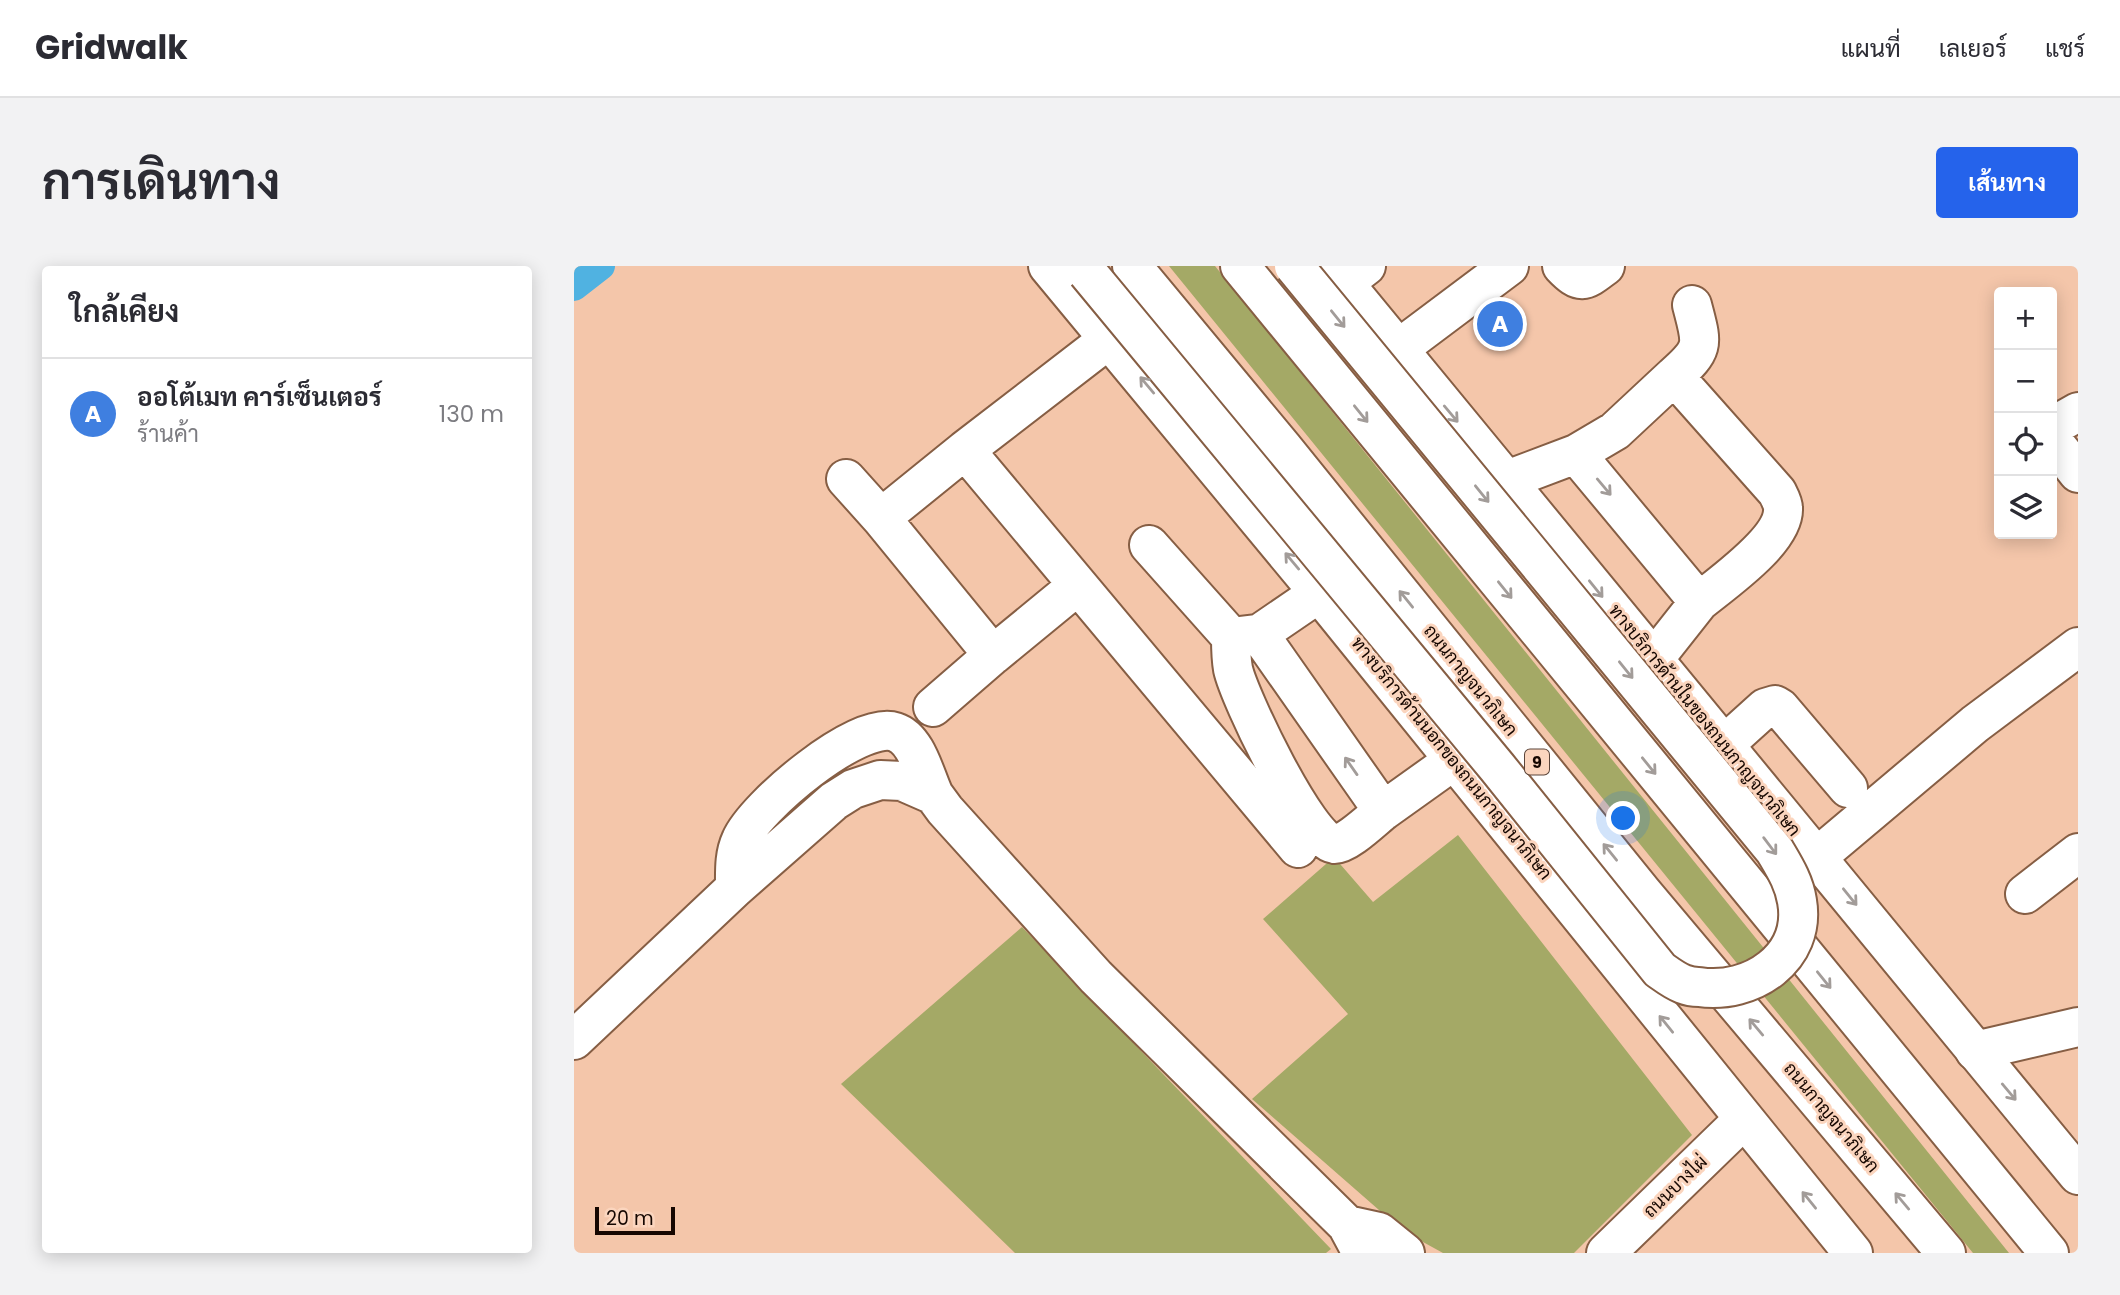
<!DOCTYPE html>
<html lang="th">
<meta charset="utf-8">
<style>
:root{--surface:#fff;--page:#f2f2f3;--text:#2b2b33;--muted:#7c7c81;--line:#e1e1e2;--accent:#2563eb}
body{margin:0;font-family:Poppins,Sarabun,sans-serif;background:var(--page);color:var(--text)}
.controls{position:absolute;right:21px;top:21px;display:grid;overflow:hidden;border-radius:7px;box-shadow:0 4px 18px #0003}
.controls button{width:63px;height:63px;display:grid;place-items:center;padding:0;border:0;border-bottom:2px solid var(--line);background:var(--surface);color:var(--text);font:35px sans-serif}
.scale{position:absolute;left:21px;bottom:18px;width:80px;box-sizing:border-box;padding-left:7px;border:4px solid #160701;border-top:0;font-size:19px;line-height:24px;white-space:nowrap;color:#160701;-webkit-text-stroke:5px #fbd5be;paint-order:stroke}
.you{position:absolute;left:1050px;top:553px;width:24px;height:24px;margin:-18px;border:5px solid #fff;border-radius:50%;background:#1a73e8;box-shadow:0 0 0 10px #1a73e833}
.badge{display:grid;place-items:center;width:46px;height:46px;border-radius:50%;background:var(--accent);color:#fff;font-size:23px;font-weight:700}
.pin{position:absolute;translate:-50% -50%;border:4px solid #fff;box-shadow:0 2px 7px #0006}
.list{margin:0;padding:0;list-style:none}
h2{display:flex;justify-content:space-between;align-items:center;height:91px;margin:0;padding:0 28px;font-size:30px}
h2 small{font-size:23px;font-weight:400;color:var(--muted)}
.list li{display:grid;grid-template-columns:46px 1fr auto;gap:21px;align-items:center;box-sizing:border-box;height:112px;padding:0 28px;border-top:2px solid var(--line)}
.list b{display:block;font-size:26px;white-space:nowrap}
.list p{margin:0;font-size:23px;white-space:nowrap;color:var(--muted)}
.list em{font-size:23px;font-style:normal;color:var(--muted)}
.icon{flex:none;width:38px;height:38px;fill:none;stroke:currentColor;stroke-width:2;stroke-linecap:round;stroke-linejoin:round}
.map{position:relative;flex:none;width:1504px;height:987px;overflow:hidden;border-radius:7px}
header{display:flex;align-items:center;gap:42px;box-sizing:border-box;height:98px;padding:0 35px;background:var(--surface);border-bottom:2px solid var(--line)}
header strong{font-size:33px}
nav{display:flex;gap:38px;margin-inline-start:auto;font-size:24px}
.intro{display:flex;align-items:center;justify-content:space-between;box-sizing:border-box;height:168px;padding:0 42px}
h1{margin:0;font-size:49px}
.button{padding:18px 32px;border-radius:7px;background:var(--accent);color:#fff;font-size:24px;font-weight:700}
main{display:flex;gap:42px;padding:0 42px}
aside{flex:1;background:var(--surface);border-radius:7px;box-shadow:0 4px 18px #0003}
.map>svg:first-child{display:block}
.grass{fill:#a4a966}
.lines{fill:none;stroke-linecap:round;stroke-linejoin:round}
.canal{stroke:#50b2e1;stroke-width:28}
.minor-casing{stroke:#865e44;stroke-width:42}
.major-casing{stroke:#865e44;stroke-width:42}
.highway-casing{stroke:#865e44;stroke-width:42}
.minor{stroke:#fff;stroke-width:38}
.major{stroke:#fff;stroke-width:38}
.highway{stroke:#fff;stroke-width:38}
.major-bridge-casing{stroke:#865e44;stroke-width:42;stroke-linecap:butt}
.major-bridge{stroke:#fff;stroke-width:38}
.oneway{stroke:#a29c99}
.labels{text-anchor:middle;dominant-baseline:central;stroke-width:6;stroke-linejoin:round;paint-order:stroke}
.shield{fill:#fbd5be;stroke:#5b453a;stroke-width:2}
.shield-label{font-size:16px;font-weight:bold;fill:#160701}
.street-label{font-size:18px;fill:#160701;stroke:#fbd5be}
</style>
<header>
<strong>Gridwalk</strong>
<nav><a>แผนที่</a><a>เลเยอร์</a><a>แชร์</a></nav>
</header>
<div class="intro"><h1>การเดินทาง</h1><a class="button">เส้นทาง</a></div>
<main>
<aside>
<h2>ใกล้เคียง<small></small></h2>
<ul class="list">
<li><span class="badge" style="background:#3f7fe0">A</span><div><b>ออโต้เมท คาร์เซ็นเตอร์</b><p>ร้านค้า</p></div><em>130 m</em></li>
</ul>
</aside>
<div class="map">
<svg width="1504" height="987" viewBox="0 0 1504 987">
<rect width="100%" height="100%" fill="#f4c6aa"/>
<path class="grass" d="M595,0h46l794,987h-36z
M884,569l234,300 -118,118h-131l-40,-22 -151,-132 96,-85 -85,-95 71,-62 39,45z
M448,661l309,322 -5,4h-311l-174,-169z"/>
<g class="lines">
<path class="canal" d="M0,21l27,-21"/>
<g class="minor-casing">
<path id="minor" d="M988,0c19,20 23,15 43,0
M770,17l22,-17
M535,73l-144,111 333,398
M823,84l112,-84
M1100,110c32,-28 28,-32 18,-71
M1478,164l3,-5 23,-13
M1478,174l26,33
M1002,188l39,-23 59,-55 103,116c2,4 6,11 6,16 2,32 -61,75 -84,94
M272,213l35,39 84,-68
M933,214l69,-26 123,148 -45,57
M307,252l112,137 -60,52
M575,279l82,92 25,-3
M745,327l-60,41 124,177 70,-50
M657,371c0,10 0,21 2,32 6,28 75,172 101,175 11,2 39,-25 49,-33
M419,389l84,-69
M1150,479l41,-37 10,-3 5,3 68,80
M1243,591l158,-133 103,-77
M161,622c0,-17 -1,-33 6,-48 14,-33 117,-120 154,-108 22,7 30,44 39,63
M1451,628l53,-41
M0,774l161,-152 99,-87 19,-12 27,-9 22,1 32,14 11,15 151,167 251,248 15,28
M1401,785l103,-24
M773,959l32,7 26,21
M1032,987l137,-133"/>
</g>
<g class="major-casing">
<path id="major" d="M474,0l271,327 534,660
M756,0l748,909"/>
</g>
<g class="highway-casing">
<path id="highway" d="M558,0l151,182 359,444 304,361
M666,0l809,987"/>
</g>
<use href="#minor" class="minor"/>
<use href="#major" class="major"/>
<use href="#highway" class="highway"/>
<g class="major-bridge-casing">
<path id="major-bridge" d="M513,6l410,495 163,203c7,5 15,11 23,14 5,2 11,3 16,3 52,8 108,-29 98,-86 -3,-19 -12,-33 -22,-50l-481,-585"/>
</g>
<use href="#major-bridge" class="major-bridge"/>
</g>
<defs><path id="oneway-shaft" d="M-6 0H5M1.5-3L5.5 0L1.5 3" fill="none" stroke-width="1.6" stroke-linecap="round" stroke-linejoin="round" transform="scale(1.75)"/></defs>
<g class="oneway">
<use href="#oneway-shaft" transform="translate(764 53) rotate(51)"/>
<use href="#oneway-shaft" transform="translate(573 119) rotate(-130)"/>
<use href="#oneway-shaft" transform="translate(787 148) rotate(51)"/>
<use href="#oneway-shaft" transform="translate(877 148) rotate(50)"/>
<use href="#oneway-shaft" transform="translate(1030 221) rotate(50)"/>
<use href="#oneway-shaft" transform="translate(908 228) rotate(51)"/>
<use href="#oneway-shaft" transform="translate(718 295) rotate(-130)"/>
<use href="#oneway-shaft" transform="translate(1022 323) rotate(51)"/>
<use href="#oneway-shaft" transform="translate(931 324) rotate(51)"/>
<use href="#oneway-shaft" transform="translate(832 333) rotate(-129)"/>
<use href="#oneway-shaft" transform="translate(1052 404) rotate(51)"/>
<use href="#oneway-shaft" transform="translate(777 500) rotate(-125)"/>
<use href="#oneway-shaft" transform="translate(1075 500) rotate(51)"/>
<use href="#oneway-shaft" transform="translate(1196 580) rotate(53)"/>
<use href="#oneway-shaft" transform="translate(1036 586) rotate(-129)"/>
<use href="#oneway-shaft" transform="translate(1276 631) rotate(51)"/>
<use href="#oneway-shaft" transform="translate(1250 714) rotate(51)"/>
<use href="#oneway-shaft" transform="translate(1092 758) rotate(-129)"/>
<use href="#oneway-shaft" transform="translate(1182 761) rotate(-130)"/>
<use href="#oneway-shaft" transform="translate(1435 826) rotate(50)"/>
<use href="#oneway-shaft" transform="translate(1235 934) rotate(-129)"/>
<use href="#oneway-shaft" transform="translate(1328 935) rotate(-130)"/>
</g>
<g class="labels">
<rect class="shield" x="951" y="483.5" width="24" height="25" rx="5"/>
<g class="shield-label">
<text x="963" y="496">9</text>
</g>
<g class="street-label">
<text transform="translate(897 414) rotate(51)">ถนนกาญจนาภิเษก</text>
<text transform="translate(1131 454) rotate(51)">ทางบริการด้านในของถนนกาญจนาภิเษก</text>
<text transform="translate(878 492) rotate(51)">ทางบริการด้านนอกของถนนกาญจนาภิเษก</text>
<text transform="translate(1258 851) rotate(50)">ถนนกาญจนาภิเษก</text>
<text transform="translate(1101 920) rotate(-44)">ถนนบางไผ่</text>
</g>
</g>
</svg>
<div class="controls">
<button>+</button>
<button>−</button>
<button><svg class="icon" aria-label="locate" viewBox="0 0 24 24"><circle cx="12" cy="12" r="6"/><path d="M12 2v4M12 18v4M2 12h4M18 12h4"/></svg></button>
<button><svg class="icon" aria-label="layers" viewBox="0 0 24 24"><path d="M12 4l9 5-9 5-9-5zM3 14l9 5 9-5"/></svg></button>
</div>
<div class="scale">20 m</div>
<div class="you"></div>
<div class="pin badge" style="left:926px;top:58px;background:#3f7fe0">A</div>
</div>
</main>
